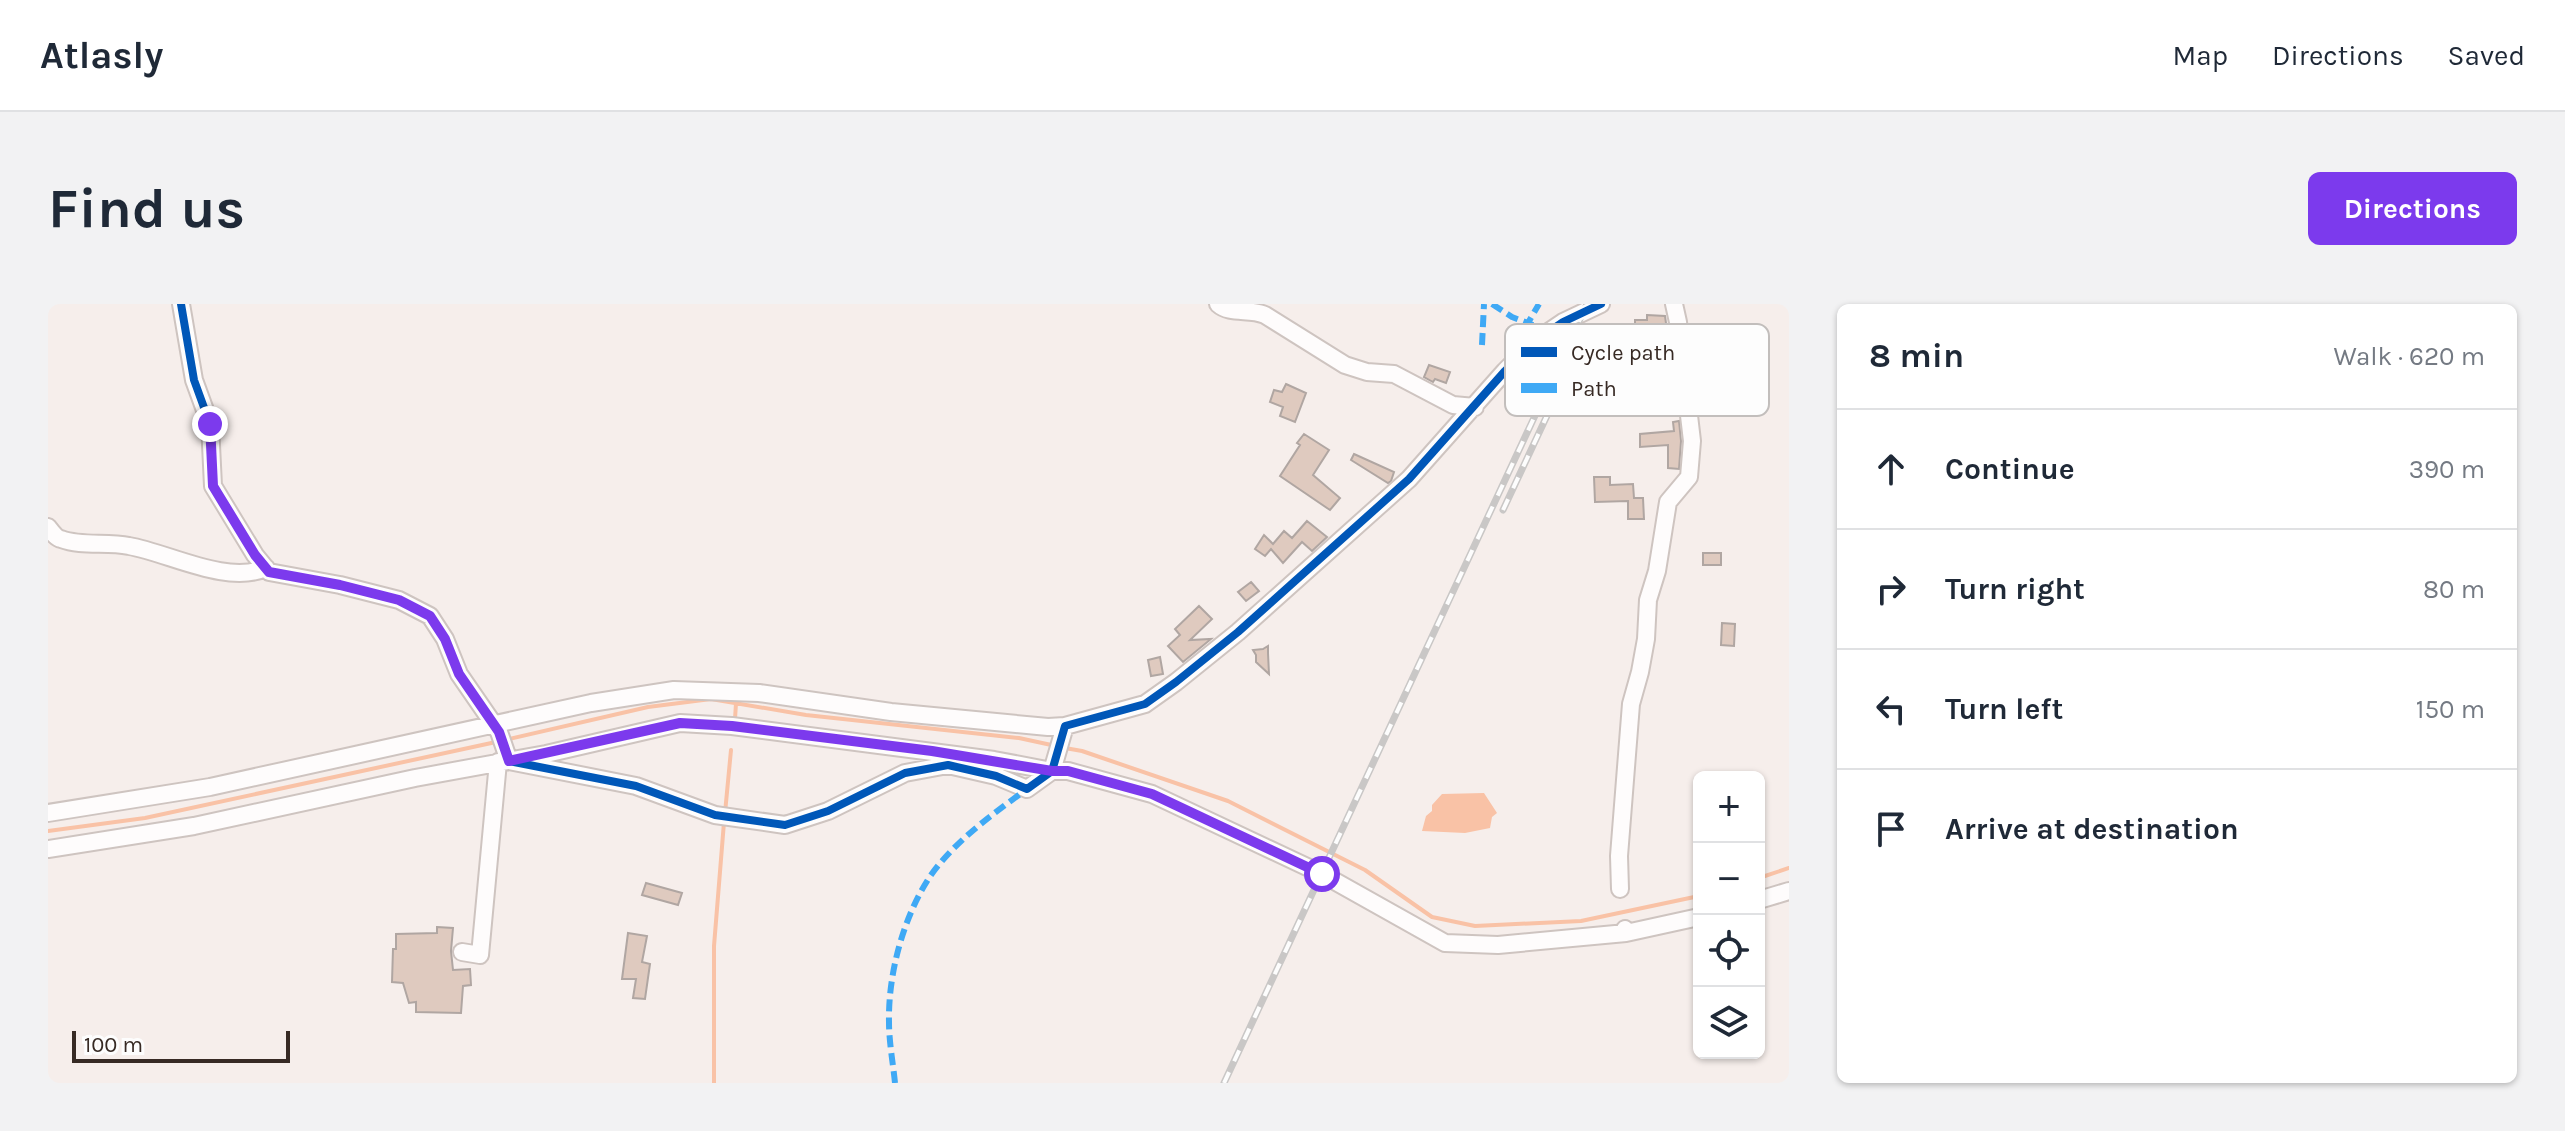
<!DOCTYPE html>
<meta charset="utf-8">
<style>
:root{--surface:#fff;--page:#f2f2f3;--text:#1f2937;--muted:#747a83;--line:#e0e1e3;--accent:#7c3aed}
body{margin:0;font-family:Karla,sans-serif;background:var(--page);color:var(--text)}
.controls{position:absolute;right:24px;bottom:24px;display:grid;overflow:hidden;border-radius:12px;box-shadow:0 2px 6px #0004}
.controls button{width:72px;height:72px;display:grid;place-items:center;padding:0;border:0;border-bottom:2px solid var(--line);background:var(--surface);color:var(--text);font:40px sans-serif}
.scale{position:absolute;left:24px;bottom:20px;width:218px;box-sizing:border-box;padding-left:8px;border:4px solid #372a24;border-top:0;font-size:22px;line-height:28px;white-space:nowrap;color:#372a24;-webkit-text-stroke:6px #fdfdfd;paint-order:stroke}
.stop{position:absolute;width:24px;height:24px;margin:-18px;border:6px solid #7c3aed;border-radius:50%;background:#fff}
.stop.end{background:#7c3aed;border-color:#fff;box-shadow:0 2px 8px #0008}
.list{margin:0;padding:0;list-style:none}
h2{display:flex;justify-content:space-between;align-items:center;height:104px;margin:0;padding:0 32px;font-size:34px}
h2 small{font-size:26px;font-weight:400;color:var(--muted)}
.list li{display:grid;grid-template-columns:52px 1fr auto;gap:24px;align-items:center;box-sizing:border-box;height:120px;padding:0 32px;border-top:2px solid var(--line)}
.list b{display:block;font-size:30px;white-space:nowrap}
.list em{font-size:26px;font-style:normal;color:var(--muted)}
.icon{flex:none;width:44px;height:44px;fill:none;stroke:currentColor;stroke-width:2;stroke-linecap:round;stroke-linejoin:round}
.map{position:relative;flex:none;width:1741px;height:779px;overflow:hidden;border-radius:12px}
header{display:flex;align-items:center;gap:48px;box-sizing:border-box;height:112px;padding:0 40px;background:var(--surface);border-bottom:2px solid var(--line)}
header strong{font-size:38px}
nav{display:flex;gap:44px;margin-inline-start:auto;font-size:28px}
.intro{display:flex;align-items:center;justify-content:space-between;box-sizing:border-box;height:192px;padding:0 48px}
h1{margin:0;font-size:56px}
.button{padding:20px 36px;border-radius:12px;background:var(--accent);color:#fff;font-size:28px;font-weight:700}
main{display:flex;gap:48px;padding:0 48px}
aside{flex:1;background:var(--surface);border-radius:12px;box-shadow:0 2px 6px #0004}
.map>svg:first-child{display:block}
.water{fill:#f9c2a6}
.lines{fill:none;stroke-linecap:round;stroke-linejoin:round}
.stream{stroke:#f9c2a6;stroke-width:4}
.building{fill:#dfcabf;stroke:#b0a6a2;stroke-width:2}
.minor-casing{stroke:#cec4c0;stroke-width:20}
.minor{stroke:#fefcfc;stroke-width:16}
.rail-casing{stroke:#c9c7c6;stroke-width:7}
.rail{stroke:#fdfdfd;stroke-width:4;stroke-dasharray:12;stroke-linecap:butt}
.quiet{stroke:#3fa9f5;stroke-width:6;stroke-dasharray:12 6;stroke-linecap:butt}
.cycleway-casing{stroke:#fdfdfd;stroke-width:13}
.cycleway{stroke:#0057b8;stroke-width:8}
.route{stroke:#7c3aed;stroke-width:10}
.key{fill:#fdfdfd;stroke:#c2bebc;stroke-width:2}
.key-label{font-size:22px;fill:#372a24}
</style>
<header>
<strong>Atlasly</strong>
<nav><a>Map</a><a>Directions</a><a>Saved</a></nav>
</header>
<div class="intro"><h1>Find us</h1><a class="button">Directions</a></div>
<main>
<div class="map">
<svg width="1741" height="779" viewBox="0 0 1741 779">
<rect width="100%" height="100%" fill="#f6eeeb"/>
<path class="water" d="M1436,489l13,20 -5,4 -2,11 -25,5 -43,-2 4,-15 6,-5v-6l10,-11z"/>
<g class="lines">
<path class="stream" d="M687,415l1,-16
M457,436l143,-33 63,-8 95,16 213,23 37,8
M1017,444l17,3 146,50 137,69 67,47 43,9 106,-5 118,-25
M677,509l6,-63
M0,527l97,-13 351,-76
M1711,574l30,-10
M666,779v-137l10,-124"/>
</g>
<path class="building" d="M1599,11l18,1 5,36 -4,-1 1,22 6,1 4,35h-19l1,-32h-11v-44l-13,1v-14h12z
M1381,61l21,7 -4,11 -11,-4 -2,3 -9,-5z
M1238,80l20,9 -11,29 -15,-6 3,-9 -13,-5 4,-12 8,2z
M1631,117l2,20 -2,28 -11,-1v-23l-28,2v-13l34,-3 -1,-9z
M1256,130l25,16 -16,25 27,23 -10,12 -50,-34 20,-31 -3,-2z
M1306,150l40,18 -3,9 -3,2 -37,-23z
M1546,173h16v8l23,-1 1,14h9l1,21h-16v-18l-33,1z
M1259,217l20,16 -15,14 -10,-9 -19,21 -12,-14 -6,7 -10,-7 9,-14 9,9 11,-13 8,7z
M1655,249h18v12h-18z
M1203,278l8,9 -13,10 -8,-9z
M1151,302l13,13 -22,21 21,-1 -28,23 -15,-16 12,-11 -5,-6z
M1674,319l13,1 -1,22 -13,-1z
M1220,342v7l1,21 -13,-12v-7l-3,-5 10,-1z
M1112,353l3,17 -12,2 -3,-16z
M598,579l36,10 -4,12 -36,-10z
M389,623l16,1 -2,23 2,19 17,-1 1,16 -8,1 -2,27 -45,-1v-10l-7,1 -6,-20 -11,-1 1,-33h3v-15l41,-1z
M580,629l19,3 -5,26 8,2 -5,35 -12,-1 3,-19h-14z"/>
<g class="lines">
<g class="minor-casing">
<path id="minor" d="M133,0l13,76 16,44 3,62 42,69 14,17 71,13 59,15 31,16 15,23 14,35 40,58 10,29 127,25 79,29 70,10 43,-14 77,-38 43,-8 48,11 31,13 25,-18 13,-45 80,-22 31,-22 62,-50 171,-153 96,-108 30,-30 28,-19 38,-18
M1170,0c12,11 32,4 47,11l80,50 22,7 27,2 59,31 22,2
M0,223c4,5 8,11 13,12 21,8 46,2 68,7 40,7 97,39 137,22
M0,509l162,-26 381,-84 83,-13 85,3 132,19 157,15 17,-1
M0,545l146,-23 221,-48 131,-24 134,-31 52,3 262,34 58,11h16l84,23 170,80 123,69 53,2 128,-12
M1572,585l-1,-33 12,-152 9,-32 6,-33 2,-39 9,-29 11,-69 21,-25 3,-36 -14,-119 -4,-18
M1711,596l30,-9
M1577,625l1,4 73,-16
M414,648l18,3 18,-193"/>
</g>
<use href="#minor" class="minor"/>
<g class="rail-casing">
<path id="rail" d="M1455,206l76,-163
M1176,779l363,-779"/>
</g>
<use href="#rail" class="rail"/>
<path class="quiet" d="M1444,0l20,13 21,8
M1434,41l2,-41
M1459,55l32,-55
M847,779c-2,-20 -6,-41 -6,-61 -1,-49 15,-107 42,-147 25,-35 62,-61 96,-86"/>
<g class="cycleway-casing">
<path id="cycleway" d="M133,0l13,76 16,44 3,62 42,69 14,17 71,13 59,15 31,16 15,23 14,35 40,58 10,29 127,25 79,29 70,10 43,-14 77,-38 43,-8 48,11 31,13 25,-18 13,-45 80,-22 31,-22 62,-50 171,-153 96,-108 30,-30 28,-19 38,-18"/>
</g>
<use href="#cycleway" class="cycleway"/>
</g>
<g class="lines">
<path class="route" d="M162,120l3,62 42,69 14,17 71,13 59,15 31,16 15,23 14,35 40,58 10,29 171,-38 52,3 200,25 120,20h16l84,23 170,80"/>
</g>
<rect x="1457" y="20" width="264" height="92" rx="12" class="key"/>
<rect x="1473" y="43" width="36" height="10" fill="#0057b8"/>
<rect x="1473" y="79" width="36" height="10" fill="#3fa9f5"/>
<g class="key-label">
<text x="1523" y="56">Cycle path</text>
<text x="1523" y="92">Path</text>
</g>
</svg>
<div class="controls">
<button>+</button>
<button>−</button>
<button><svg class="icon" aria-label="locate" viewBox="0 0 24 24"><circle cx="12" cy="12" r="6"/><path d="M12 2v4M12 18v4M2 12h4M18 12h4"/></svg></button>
<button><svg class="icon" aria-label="layers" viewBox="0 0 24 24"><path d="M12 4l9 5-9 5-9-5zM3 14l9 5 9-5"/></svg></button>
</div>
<div class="scale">100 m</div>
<div class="stop" style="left:1274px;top:570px"></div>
<div class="stop end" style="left:162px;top:120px"></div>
</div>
<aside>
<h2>8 min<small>Walk · 620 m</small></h2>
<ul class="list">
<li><svg class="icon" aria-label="ahead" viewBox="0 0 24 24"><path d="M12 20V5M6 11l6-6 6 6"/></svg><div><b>Continue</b></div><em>390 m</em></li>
<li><svg class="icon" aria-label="right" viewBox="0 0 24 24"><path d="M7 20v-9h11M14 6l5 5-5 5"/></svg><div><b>Turn right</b></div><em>80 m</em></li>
<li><svg class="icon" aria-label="left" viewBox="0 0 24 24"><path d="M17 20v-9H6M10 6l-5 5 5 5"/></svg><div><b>Turn left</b></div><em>150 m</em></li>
<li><svg class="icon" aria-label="arrive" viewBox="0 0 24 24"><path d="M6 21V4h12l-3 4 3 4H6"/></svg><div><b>Arrive at destination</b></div></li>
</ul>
</aside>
</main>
